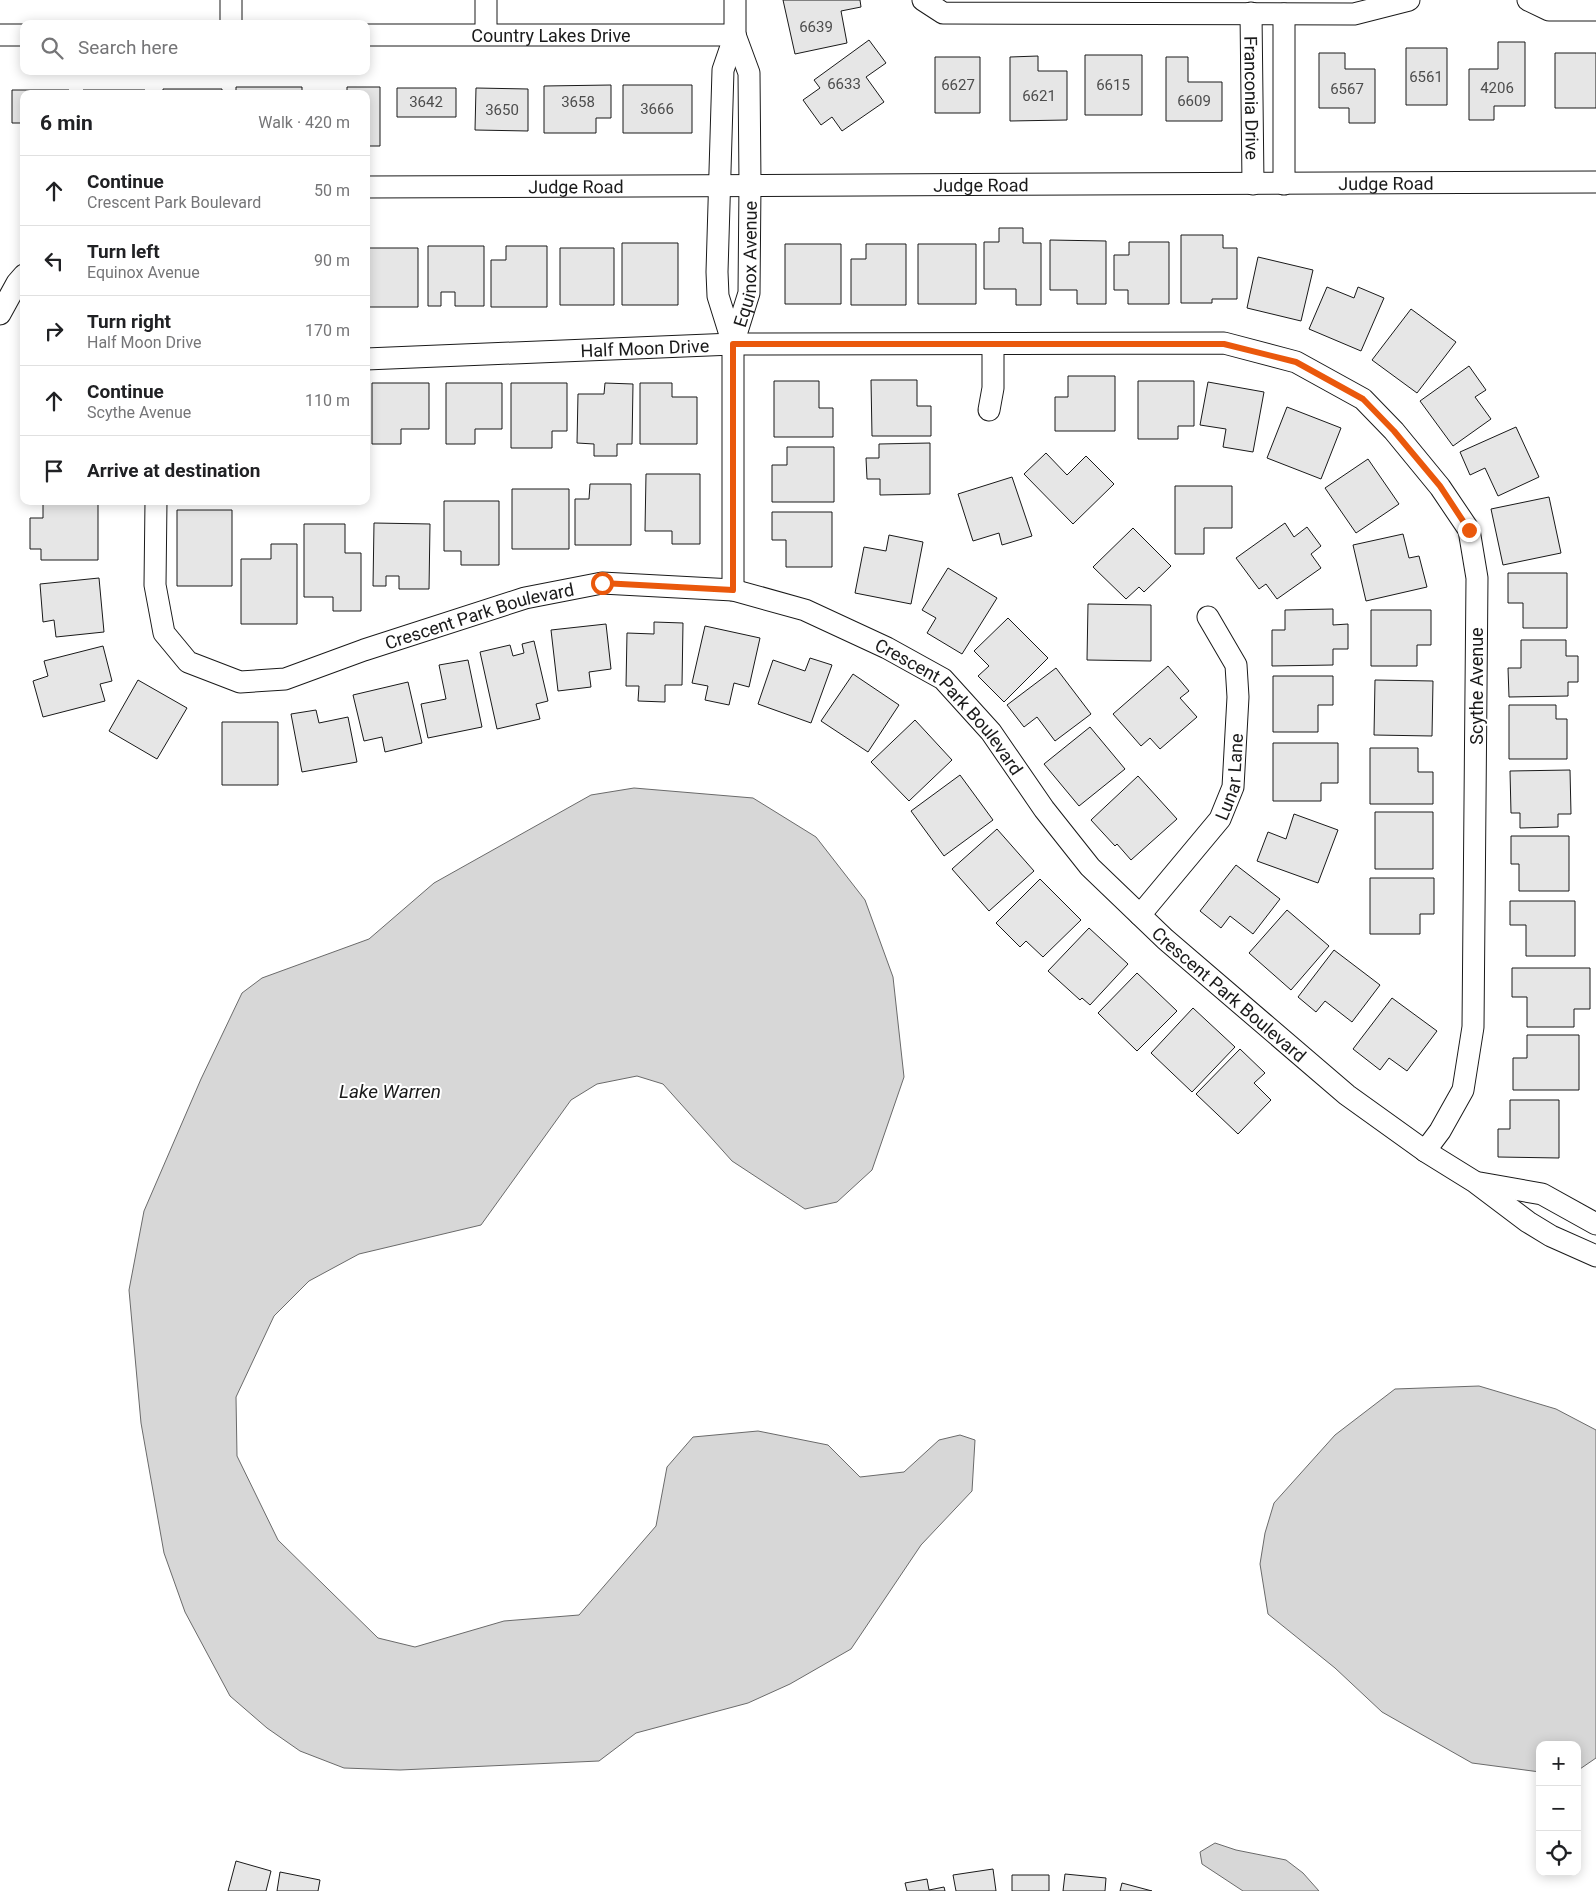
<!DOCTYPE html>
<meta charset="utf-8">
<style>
:root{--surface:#fff;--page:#f2f2f2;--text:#202124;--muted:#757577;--line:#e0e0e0}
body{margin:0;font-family:Roboto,sans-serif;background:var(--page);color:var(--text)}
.controls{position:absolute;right:15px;bottom:15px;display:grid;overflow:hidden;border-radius:10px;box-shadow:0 2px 12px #0003}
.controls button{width:45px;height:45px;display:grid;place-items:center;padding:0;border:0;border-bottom:1px solid var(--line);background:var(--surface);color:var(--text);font:25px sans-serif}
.stop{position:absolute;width:15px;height:15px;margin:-11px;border:4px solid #ea580c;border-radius:50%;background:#fff}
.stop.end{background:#ea580c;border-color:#fff;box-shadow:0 1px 5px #0008}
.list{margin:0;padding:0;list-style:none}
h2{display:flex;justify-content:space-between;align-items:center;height:65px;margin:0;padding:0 20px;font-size:21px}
h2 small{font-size:16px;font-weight:400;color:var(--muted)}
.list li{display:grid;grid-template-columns:32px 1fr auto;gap:15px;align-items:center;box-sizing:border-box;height:70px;padding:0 20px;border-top:1px solid var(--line)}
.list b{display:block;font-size:19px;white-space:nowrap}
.list p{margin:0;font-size:16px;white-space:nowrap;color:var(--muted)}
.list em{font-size:16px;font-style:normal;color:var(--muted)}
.icon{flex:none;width:28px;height:28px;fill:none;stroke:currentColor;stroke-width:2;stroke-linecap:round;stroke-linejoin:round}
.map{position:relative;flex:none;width:1596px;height:1891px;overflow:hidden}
.search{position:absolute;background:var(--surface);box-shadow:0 2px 12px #0003;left:20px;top:20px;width:350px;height:55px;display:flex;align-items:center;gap:12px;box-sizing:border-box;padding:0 18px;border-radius:10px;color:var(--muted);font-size:19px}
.panel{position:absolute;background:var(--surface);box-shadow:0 2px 12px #0003;left:20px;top:90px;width:350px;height:415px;border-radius:10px}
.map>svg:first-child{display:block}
.water{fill:#d7d7d7;stroke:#6a6a6a}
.building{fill:#e6e6e6;stroke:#1a1a1a}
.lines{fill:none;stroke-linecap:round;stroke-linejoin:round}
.minor-casing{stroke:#1a1a1a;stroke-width:23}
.minor{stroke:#fff;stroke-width:21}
.route{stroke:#ea580c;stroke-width:6}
.labels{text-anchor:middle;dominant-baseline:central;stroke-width:4;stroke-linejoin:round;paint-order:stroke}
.number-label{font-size:15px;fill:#4d4d4d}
.street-label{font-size:18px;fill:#1a1a1a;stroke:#fff}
.water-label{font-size:19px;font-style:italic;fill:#1a1a1a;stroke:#fff}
</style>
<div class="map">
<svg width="1596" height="1891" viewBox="0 0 1596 1891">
<rect width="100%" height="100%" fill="#fff"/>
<path class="water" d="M634,788l119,10 63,39 49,63 28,77 11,100 -32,93 -35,32 -32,7 -73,-48 -69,-77 -26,-8 -40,8 -26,16 -90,125 -122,29 -50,27 -35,35 -38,81 1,59 41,84 100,98 37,9 89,-26 75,-6 77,-89 11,-59 26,-30 65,-6 70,14 32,32 44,-5 35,-32 21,-5 15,5 -3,51 -51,54 -70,104 -61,35 -42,19 -112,30 -37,28 -199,9 -56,-2 -44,-17 -33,-23 -37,-32 -45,-84 -21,-59 -23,-130 -12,-133 15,-79 57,-132 41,-86 20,-15 107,-39 65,-56 157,-88z
M1479,1386l77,23 40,21v328l-19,13v-26h-37v27l-68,-9 -90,-51 -47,-44 -67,-54 -8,-50 5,-31 9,-30 61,-68 60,-46z
M1215,1843l21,7 50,10 17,13 16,18h-76l-41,-27 -2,-12z"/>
<path class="building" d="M783,0h77l1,7 -20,4 6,32 -52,11z
M869,40l17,23 -20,14 18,25 -42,29 -10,-14 -11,8 -18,-25 17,-12 -6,-8z
M1498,42h27v64h-31v14h-25v-51h29z
M1406,48h41v57h-41z
M1319,53h26v16h30v54h-26v-15h-30z
M1555,53h41v55h-41z
M1085,55h57v60h-57z
M1038,56v15h29v49l-57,1v-64z
M935,57h45v56h-45z
M1166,57h22v25h34v39h-56z
M611,85v33h-15v15h-52v-47z
M623,85h69v48h-69z
M236,87h66v7h-66z
M347,87h33v59h-14v-52h-19z
M397,88h59v29h-59z
M476,88l52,1v42l-53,-1z
M163,89h59v5h-59z
M12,90h57v4h-45v29h-12z
M83,90h62v4h-62z
M999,228h24v15h18v62h-25v-16h-32v-47h15z
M1181,235h42v13h14v51h-25v4h-31z
M1050,240l56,1v63h-29v-14h-27z
M1129,242h40v62h-41v-14h-14v-35h15z
M622,243h56v62h-56z
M785,244h56v60h-56z
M866,244h40v61h-55v-46h15z
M918,244h58v60h-58z
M428,246h56v60h-29v-14h-14v14h-13z
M506,246h41v61h-56v-47h15z
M366,248h52v59h-52z
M560,248h54v57h-54z
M1258,257l55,13 -12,51 -54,-13z
M1327,287l27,11 4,-11 26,11 -23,53 -52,-22z
M1411,309l45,33 -39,51 -45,-33z
M1469,366l17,24 -11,7 16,22 -38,27 -33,-45z
M1068,376h47v55h-60v-34h13z
M871,380h46v26h14v30h-59z
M774,381h45v27h14v29h-59z
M1138,381h56v45h-16v13h-40z
M1208,382l56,10 -11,60 -30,-5 3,-18 -26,-4z
M372,383h57v46h-28v15h-29z
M446,383h56v46h-27v15h-29z
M511,383h56v48h-15v17h-41z
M605,383l28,1 -1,60h-15v12h-23v-12l-17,-1 1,-49h26z
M640,383h32v14h25v47h-57z
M1287,407l54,21 -20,51 -54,-21z
M1516,427l23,50 -41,19 -13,-28 -15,7 -10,-23z
M930,443v51l-50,1v-16h-13l-1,-21h13v-14z
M787,447h47v55h-62v-37h15z
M1046,453l21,22 19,-19 28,28 -41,40 -49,-50z
M1368,459l31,45 -43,29 -31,-45z
M646,474h54v70h-28v-13h-27z
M1012,477l20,59 -30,9 -3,-12 -26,8 -15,-47z
M590,484h41v61h-56v-46h14z
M1175,486h57v42h-28v26h-29z
M512,489h57v60h-57z
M1549,497l12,56 -58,12 -12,-56z
M444,501h55v64h-38v-14h-17z
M43,504h55v56h-57v-11h-11v-31h13z
M177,510h55v76h-55z
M772,512h60v55h-46v-27h-14z
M374,523l56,1 -1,65h-30v-13h-13v10h-13z
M1285,523l9,14 13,-10 14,19 -10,8 10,14 -44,31 -11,-15 -7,5 -23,-31z
M304,524h41v29h16v58h-28v-14h-29z
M1133,528l38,38 -27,26 -5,-5 -13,12 -33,-32z
M1403,534l6,24 10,-2 8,31 -61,14 -13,-56z
M889,535l34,7 -12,62 -56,-11 9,-46 22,4z
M271,544h26v80h-56v-65h30z
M948,568l49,30 -35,56 -35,-21 9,-15 -14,-8z
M1508,573h59v55h-44v-25h-15z
M99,578l5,54 -48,5 -2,-17 -11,2 -3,-38z
M1088,604l63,1v56l-64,-1z
M1333,609v16l15,-1v25h-15v16l-61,1v-36h13v-20z
M1371,610h60v35h-14v21h-46z
M1008,618l40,40 -44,44 -26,-26 11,-10 -15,-15z
M654,622l29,1 -1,62h-17v17l-27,-1 1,-15h-13l1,-53 27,1z
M606,624l5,45 -22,3 2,15 -33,4 -7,-61z
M705,626l55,12 -11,49 -15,-4 -5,22 -24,-5 3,-14 -16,-3z
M1521,640h45v16h12v26h-10v14l-59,1 -1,-29h13z
M534,641l14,60 -12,3 4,15 -43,10 -17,-77 30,-7 3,11 11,-3 -2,-9z
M103,646l9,35 -12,3 5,17 -62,16 -10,-36 15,-5 -4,-15z
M810,658l22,7 -21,58 -53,-19 15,-44 32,11z
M468,660l14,67 -54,11 -7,-34 25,-5 -7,-34z
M1168,666l21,25 -9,7 17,19 -37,32 -10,-11 -9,8 -28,-32z
M1056,668l35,46 -36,27 -18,-24 -13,10 -17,-22z
M853,674l46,31 -31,47 -47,-31z
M1273,676h60v29h-15v27h-45z
M138,680l49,28 -30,51 -48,-28z
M1375,680l58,1 -1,55 -58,-1z
M408,682l14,61 -37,9 -3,-15 -18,4 -11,-46z
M1509,705h47v14h11v40h-58z
M316,710l3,13 29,-6 9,45 -55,10 -11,-58z
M915,720l37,40 -43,41 -38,-39z
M222,722h56v63h-56z
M1090,727l35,42 -46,37 -35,-42z
M1273,743h65v40h-17v18h-48z
M1370,748h48v24h15v32h-63z
M1570,770l1,44h-13v13l-38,1v-15h-9l-1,-42z
M960,775l33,45 -49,36 -33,-45z
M1138,776l39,43 -46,41 -14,-16 -2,2 -24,-26z
M1375,812h58v57h-58z
M1294,814l44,16 -20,53 -61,-22 11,-29 18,7z
M997,829l37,42 -45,40 -37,-42z
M1511,836h58v55h-50v-27h-8z
M1236,865l44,34 -27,35 -23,-18 -9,12 -21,-17z
M1370,878h64v36h-14v20h-50z
M1040,879l41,41 -38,37 -17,-16 -6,6 -24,-24z
M1510,901h65v55h-49v-31h-16z
M1287,910l42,36 -38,44 -42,-37z
M1089,928l39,36 -38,41 -8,-7 -2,2 -32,-29z
M1334,950l46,35 -28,37 -27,-21 -9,11 -18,-15z
M1512,968h78v41h-16v18h-47v-30h-15z
M1137,973l40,38 -40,40 -39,-38z
M1392,998l45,33 -30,40 -18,-13 -9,12 -27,-21z
M1193,1008l42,39 -43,45 -41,-39z
M1527,1035h52v55h-66v-32h14z
M1240,1049l25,24 -11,10 17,17 -33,34 -42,-40z
M1510,1100h49v58l-61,-1v-28h12z
M236,1861l35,10 -5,20h-38z
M993,1869l3,22h-40l-3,-16z
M280,1872l40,8 -2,11h-41z
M1065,1874l41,4 -1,13h-42z
M1012,1875h37v16h-37z
M927,1879l2,11 15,-3 1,4h-38l-2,-8z
M1122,1883l30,8h-32z"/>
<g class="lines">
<g class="minor-casing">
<g id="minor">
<path d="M231,0v24"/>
<path d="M486,0v34"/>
<path d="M923,0l20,13 411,1 55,-14"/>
<path d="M1528,0l21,10h47"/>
<path id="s1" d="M1251,13l2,171"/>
<path d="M1284,14v170"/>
<path d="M0,35h24"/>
<path id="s2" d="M366,35h369"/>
<path id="s3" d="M366,187l1230,-5"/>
<path d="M0,314l17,-31 7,-8"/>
<path d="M733,344l-15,-48 -1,-24 6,-202 12,-35v-35"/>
<path id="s4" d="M366,359l367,-15 491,-1 72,19 67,37 31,32 46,56 29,43 8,48 -4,449 -10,63 -23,41 -15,20"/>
<path d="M989,410l4,-22v-44"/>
<path id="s5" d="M156,501l-1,84 9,48 24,29 52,20 45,-3 79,-29 161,-52 77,-15 131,7 72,20 82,38 56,31 48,53 53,77 46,58 75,72 182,156 78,56 50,31 53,40 23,14 45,20"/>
<path id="s6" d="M733,590v-246l16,-51 1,-109 -1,-111 -14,-38"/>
<path id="s7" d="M1140,915l80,-96 13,-32 5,-90 -2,-32 -28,-48"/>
<path d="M1480,1183l62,11 54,30"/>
</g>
</g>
<use href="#minor" class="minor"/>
</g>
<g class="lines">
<path class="route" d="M602,583l131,7v-246h491l72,18 67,37 31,32 46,55 29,44"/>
</g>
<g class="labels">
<g class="number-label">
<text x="816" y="27">6639</text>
<text x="1426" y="77">6561</text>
<text x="844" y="84">6633</text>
<text x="958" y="85">6627</text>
<text x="1113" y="85">6615</text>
<text x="1497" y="88">4206</text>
<text x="1347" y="89">6567</text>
<text x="1039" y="96">6621</text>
<text x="1194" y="101">6609</text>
<text x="426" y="102">3642</text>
<text x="578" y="102">3658</text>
<text x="657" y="109">3666</text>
<text x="502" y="110">3650</text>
</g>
<g class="street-label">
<text stroke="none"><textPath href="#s2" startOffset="185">Country Lakes Drive</textPath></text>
<text stroke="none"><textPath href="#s1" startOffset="85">Franconia Drive</textPath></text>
<text stroke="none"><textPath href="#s3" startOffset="1020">Judge Road</textPath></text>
<text stroke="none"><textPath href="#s3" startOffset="615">Judge Road</textPath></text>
<text stroke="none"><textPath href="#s3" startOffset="210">Judge Road</textPath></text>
<text stroke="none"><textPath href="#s6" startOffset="328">Equinox Avenue</textPath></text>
<text stroke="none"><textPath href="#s4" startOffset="279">Half Moon Drive</textPath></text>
<text stroke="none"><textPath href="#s5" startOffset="476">Crescent Park Boulevard</textPath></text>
<text transform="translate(1476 686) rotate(-90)">Scythe Avenue</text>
<text stroke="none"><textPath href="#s5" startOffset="986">Crescent Park Boulevard</textPath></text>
<text stroke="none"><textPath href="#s7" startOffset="169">Lunar Lane</textPath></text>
<text stroke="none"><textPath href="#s5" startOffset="1391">Crescent Park Boulevard</textPath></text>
</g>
<g class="water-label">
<text x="390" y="1091">Lake Warren</text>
</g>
</g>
</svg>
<div class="controls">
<button>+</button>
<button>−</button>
<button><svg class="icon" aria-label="locate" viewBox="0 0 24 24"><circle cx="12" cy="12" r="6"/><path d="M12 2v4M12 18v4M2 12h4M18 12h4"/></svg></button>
</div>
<div class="stop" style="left:602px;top:583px"></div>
<div class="stop end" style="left:1469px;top:530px"></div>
<div class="search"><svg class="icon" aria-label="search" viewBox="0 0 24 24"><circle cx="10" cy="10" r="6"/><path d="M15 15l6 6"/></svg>Search here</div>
<section class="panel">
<h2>6 min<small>Walk · 420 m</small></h2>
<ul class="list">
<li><svg class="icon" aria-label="ahead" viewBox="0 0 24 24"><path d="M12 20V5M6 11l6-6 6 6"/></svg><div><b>Continue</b><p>Crescent Park Boulevard</p></div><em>50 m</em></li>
<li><svg class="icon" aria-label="left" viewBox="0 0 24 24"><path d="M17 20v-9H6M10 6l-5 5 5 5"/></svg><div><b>Turn left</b><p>Equinox Avenue</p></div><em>90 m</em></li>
<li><svg class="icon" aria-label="right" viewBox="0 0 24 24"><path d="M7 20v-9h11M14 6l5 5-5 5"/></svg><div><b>Turn right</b><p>Half Moon Drive</p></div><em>170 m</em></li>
<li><svg class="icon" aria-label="ahead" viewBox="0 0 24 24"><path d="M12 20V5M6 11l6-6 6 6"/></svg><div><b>Continue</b><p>Scythe Avenue</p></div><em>110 m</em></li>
<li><svg class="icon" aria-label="arrive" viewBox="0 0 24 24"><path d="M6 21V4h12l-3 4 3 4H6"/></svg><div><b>Arrive at destination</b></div></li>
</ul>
</section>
</div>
